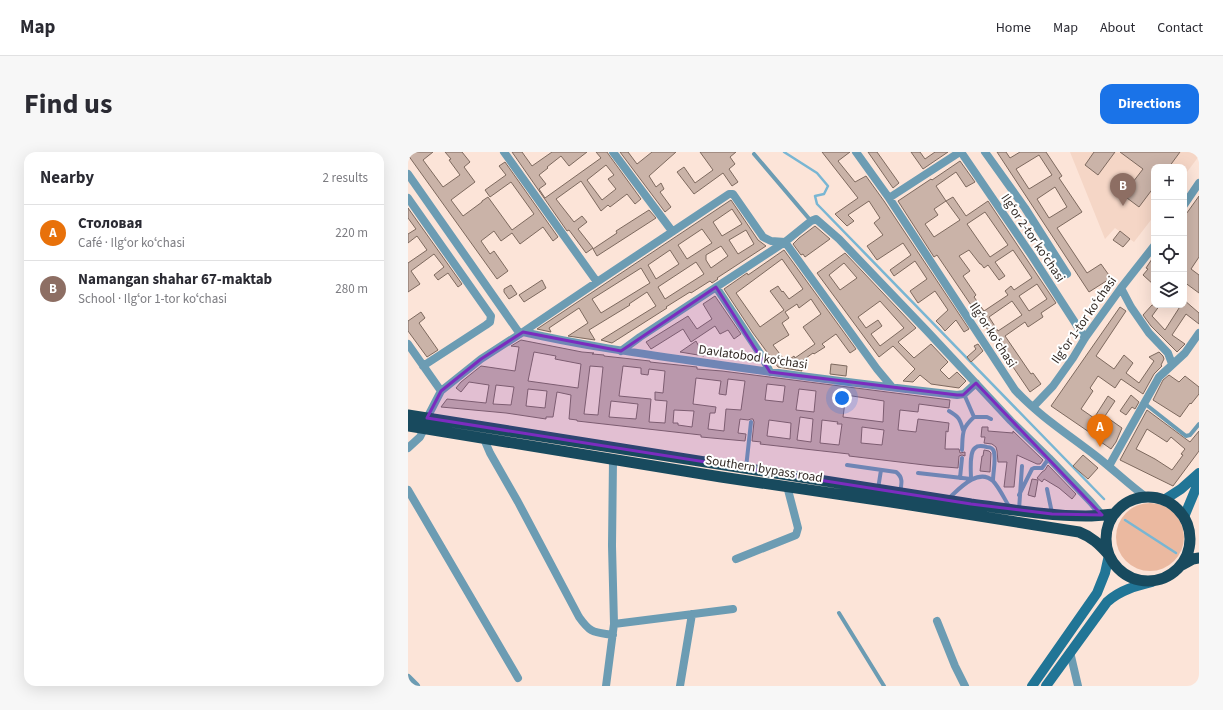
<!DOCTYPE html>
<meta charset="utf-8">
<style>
:root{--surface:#fff;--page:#f7f7f7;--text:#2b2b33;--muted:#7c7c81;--line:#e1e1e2;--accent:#1a73e8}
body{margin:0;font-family:"Source Sans 3",sans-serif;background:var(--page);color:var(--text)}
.controls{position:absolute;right:12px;top:12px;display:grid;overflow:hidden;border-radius:8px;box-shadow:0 4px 16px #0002}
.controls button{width:36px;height:36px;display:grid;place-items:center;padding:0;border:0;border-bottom:1px solid var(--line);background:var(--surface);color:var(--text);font:20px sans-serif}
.you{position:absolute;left:434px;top:246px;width:14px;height:14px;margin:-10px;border:3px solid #fff;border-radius:50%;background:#1a73e8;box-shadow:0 0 0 6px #1a73e833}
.badge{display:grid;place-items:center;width:26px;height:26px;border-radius:50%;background:var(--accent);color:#fff;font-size:13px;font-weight:700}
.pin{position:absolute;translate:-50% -33px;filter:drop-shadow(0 1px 2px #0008)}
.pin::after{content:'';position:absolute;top:21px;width:14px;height:12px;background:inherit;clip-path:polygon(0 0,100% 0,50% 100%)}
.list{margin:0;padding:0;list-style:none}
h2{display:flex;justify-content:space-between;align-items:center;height:52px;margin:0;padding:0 16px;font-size:17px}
h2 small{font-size:13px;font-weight:400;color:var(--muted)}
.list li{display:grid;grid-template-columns:26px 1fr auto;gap:12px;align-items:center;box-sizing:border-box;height:56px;padding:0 16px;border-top:1px solid var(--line)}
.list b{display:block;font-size:15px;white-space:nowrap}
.list p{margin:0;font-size:13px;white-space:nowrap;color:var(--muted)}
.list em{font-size:13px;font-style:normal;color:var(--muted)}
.icon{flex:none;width:22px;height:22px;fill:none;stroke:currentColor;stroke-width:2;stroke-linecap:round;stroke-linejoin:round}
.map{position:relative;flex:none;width:791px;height:534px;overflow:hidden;border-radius:12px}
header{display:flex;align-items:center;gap:24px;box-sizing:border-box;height:56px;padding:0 20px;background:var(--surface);border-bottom:1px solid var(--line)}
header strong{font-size:19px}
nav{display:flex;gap:22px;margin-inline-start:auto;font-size:14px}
.intro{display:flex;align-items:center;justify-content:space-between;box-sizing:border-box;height:96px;padding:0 24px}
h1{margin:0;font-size:28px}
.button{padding:10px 18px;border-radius:12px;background:var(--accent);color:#fff;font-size:14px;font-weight:700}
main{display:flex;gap:24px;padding:0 24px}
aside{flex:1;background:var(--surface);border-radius:12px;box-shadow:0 4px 16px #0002}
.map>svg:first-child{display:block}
.built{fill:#f5d6c6}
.green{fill:#ebb9a0}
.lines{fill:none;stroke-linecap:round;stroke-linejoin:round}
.stream{stroke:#79b6d3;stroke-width:2.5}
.building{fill:#cab3a8;stroke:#7d695e;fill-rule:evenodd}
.service{stroke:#6c9cb3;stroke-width:4}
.minor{stroke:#6c9cb3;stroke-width:8}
.secondary{stroke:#217596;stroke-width:10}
.trunk{stroke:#184a5e;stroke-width:11}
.marked{fill:#7b2cbf;fill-opacity:0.2;stroke:#7b2cbf;stroke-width:3;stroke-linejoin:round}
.labels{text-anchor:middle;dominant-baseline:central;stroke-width:4;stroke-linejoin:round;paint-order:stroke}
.street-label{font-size:13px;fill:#332a25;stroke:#fff}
</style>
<header>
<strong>Map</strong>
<nav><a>Home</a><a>Map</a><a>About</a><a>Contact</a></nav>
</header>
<div class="intro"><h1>Find us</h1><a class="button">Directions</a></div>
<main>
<aside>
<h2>Nearby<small>2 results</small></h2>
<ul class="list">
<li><span class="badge" style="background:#e8710a">A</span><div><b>Столовая</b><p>Café · Ilgʻor koʻchasi</p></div><em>220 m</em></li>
<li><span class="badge" style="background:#8d6e63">B</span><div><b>Namangan shahar 67-maktab</b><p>School · Ilgʻor 1-tor koʻchasi</p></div><em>280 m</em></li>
</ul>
</aside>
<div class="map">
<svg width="791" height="534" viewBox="0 0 791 534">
<rect width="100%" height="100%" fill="#fce4d8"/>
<path class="built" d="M662,0h129v4l-15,20v-9h-30v49l-20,26 -19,-14 -10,11z"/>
<path class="green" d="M708 385a34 34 0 1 1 68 0a34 34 0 1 1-68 0Z"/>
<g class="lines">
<path class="stream" d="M376,0l33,21 11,13 -4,8 -9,2 2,8 287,295
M717,368l51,33"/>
</g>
<path class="building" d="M0,0h25l-10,8 20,27 17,-12 -11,-15 2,-1 -6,-7h17l8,10 -6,5 11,15 -24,18 12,16 19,-14v-1l6,-4 24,33 22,-16 -23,-32 -21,15 -5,-7 21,-15 -7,-9 6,-4 53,75 -5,4 -10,-14 -23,17 -8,-11 -11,8 -7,-10 -13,10 9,13 4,-3 14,20 -11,8 -89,-124z
M104,0h10l10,14 20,-14h35l-18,14 -8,-10 -14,11 1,1 -9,7 7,9 -7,5 6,9 56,-40 -5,-6h11l2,3 32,44 -6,5 -8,-10 -17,13 -2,-2 -7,6 -20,-30 -25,18 18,23 8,-6 5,6 -9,7 15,19 -7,5 -17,-23 -2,1zM198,13l8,10 -6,4 8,10 -14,11 -15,-20z
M212,0h8l9,12 15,-12h24l-27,24 7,11 5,-4 3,6 -4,3 11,15 -6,5z
M292,0h36l-6,5 5,7 -6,5 9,13 -6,4 -9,-13 -29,21 -17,-22 7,-5 11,16 18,-13z
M414,0h28l-12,9 17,21 11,-6 18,25 85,128 -5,3 -8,-12 -11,11 -4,-5 -5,-5 12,-11 -13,-19 -17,12 -8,-12 17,-12 -12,-18 -21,15 -4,-6 21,-15 -8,-12 -26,17 -10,-14 16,-11 -9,-12 6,-5 -11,-17 -21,14 6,6 -7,5 -12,-12 23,-16z
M460,0h9l22,31 -6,5z
M503,0h9l5,7 10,-7h13l-25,17z
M589,0h9l4,6 10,-6h26l16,24 -3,2 23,34 -25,16 30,45 14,-9 10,14 -22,14zM631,3l13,20 -23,14 -13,-20zM647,35l12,20 -18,11 -12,-19z
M686,0h21l-17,23 -13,-10z
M712,0h60l-11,15h-15v20l-15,20 -16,-12 20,-26z
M552,9l15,21 -9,5 -10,-15 -20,14 10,15 -12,8 4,6 -13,9 9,13 26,-17 -14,-19 7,-4 13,19 22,-15 68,102 -15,10 2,4 -15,10 -3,-5 -20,14 26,38 2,-1 8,11 -11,8 -93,-137 -3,2 -36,-56 33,-22 1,1zM577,60l23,33 -18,12 -23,-33zM561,98l11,14h1l3,4 4,-3 11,15 6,-4 -10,-14 18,-12 19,28 -18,12 -3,-4 -6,5 3,4 -24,16 -10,-14 2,-2 -13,-19 7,-5 -11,-15zM629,132l10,15 -18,12 -10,-15zM604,149l10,14 -24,16 -9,-14z
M791,44v61l-8,12 8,6v18l-15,-11v-65z
M323,48l27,40 8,6 -49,32 1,1 -6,4 -2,-2 -19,12 -1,-1 -24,15 1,1 -55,35 -11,-3 55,-34 -9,-14 -18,12 1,1 -41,25 6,10 -27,-4 20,-13 -9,-15 -30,20 2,4 -14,-3zM324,57l10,15 -20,12 -9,-14zM294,77l10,14 -25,16 -9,-14zM338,78l8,14 -16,10 -9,-14zM313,94l7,10 -17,12 -5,-8v-5zM262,98l9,14 -23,15 -8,-14zM288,110l8,12 -39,25 -7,-12zM233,116l9,15 -49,30 -9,-14z
M0,56l54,76 -4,3 -10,-14 -10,7 -4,-5 10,-8 -10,-13 -23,17 9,13 -12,8v-29l19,-13 -10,-14 -9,7v-9l8,-5 -8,-11z
M241,58l7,8 -59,38 -4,-7 24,-16 -1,-2z
M407,74l15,13 -25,18 -2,-3 -2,1 -8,-11 6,-6z
M712,79l10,8 -7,8 -10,-7z
M376,98l72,99 -6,4 -14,-19 -14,10 3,3 -11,7 -1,-1 -14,10 3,8 -24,-4 -25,-34 -29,-44 23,-16 1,2zM374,107l21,30 -14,10 -6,-8 -1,1 -4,-6 -8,5 14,19 -24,17 -24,-34zM403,147l10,15 -18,13 12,17 -20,14 -1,-2 -8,6 -13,-17 16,-10 -7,-12 7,-5 -4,-6 12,-8 2,4z
M437,101l71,75 -18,14 16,16 17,-14 17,18 -8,8 9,9 8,-7 9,9 -7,7 -28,-4 -11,-9 -7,7 -10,-1 12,-12 -22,-23 -14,11 -62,-84zM436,111l13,15 -17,12 -11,-15zM472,149l24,27 -24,18 -9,-12 11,-8 -4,-6 -12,8 -8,-11z
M746,104v29l-11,-10 5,-6 -2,-1z
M134,128l4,8 -22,14 -5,-7z
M103,133l6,9 -8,5 -5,-7v-3z
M307,144l26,38 -7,5 -6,-9 -8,4 -5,-8 -24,16 -8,-13 -32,20 -5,-7 42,-26 9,13 15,-10 -9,-15z
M776,148l15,13v11l-13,-10 -14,21 13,9 -8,8 -26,-26 -8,-11 9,-10h8l-8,11 13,14 16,-25h3z
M712,155l6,4 -30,45 18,13 10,-14 9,8 -7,10 13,10 15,-22 -5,-4 10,-5 4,4 1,3 -3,6 1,1 -8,8 -11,20 -22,-15 -6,9 -17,-12 -8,12 3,3 -12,18 13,9 14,-22 7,5 -10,15 17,12 -6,14 -5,7 -20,-14 1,-1 -41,-28z
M13,160l4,6 -6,5 19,27 -11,7 -19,-26v-10z
M113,188l61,12 12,1 -2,1 12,1v1l46,5v1l47,5v2l25,2 228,29 -1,8 -30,-4 -1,8 -18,-2 -2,20 18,2 2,-13 31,4 -1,9 -2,-1 -1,18h14l1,4 5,-1v4l-3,-1 -3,1 -1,12 -25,-2 -84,-10v-2l-89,-10 1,-2 -9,-1 2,-19 -1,-3h-2l-3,1 -8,-1 -2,14 8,1 -1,7 -44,-4v-2l-124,-14v-1l-8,-1 2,-24 -14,-3 -4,25h-7v2l-40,-6 -65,-6 6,-8 39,4 3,-18 -20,-3 -8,10 -5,-4 5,-6 20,-16 34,5 4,-24 -8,-1zM126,200l22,4 -1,3 26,5 -3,24 -50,-7zM182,214l13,1 -5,48 -14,-1zM215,214l18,2v6l7,1 1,-6 16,2 -2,22 -8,-1v8l12,1 -2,22 -16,-1 2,-23 -32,-3zM288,226l25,3 -2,13 7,1 2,-16 17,2 -4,29 -15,-1 -2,22 -16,-2 2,-16h5l1,-6 -23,-3zM359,232l18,2 -2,16 -18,-2zM88,233l18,2 -3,18 -18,-1zM120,237l19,2 -2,17 -19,-2zM391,237l17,2 -2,21 -18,-2zM438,243l38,6 -1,21 -40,-5zM203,249l27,3 -2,15 -27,-2zM266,258l20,1 -2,16 -14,-2v-2h-5zM392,265l13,2 -2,23 -14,-2zM361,268l22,3 -1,16 -23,-3zM414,268l16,2 -1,2h5l-3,21 -19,-2zM454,275l22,3 -2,15 -21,-2z
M288,189l8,15 -24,-4z
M570,192l5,7 -12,11 -4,-5 9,-8 -2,-3z
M423,212l16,2 -1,10 -16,-2z
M761,223l10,7 6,-6 14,11v7l-8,10 -1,-1 -10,14 -27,-17 10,-20z
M723,243l8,7 -4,7 -3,-2 -6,8 -6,-4z
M739,258l43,32 9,-11v20l-26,35 -53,-26zM739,277l20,13 4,-5 14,12 -4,5 2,1 -11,15 -17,-11 -19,-10z
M574,275h6v4l25,2v-2l30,29 -3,4h-3l-20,-9 -3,32h-10l3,-25h-9l-1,-11 -1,-4 -4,-3 -8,-1 1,-6h-4z
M576,298l5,1 2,2 -1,19 -10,-1 2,-15h1z
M675,303l15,13 -10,11 -15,-13z
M640,313l28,29 -4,5 -13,-11 -15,-9 -2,3 -5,-4 5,-6 3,-2z
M624,327l6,1 -3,17 -7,-2z"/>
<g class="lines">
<path class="service" d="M346,2l57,67
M556,242l10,23
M736,251l42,33 4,-1 9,-11
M541,259c10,6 11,8 14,19
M554,298c1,-17 -1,-21 12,-33h13l4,2
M439,313l49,7c7,5 6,11 4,20
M338,316l5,-46
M510,321l53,6c0,-7 -2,-27 4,-31 3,-3 8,-2 12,-1 4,0 6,1 7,5 2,9 -1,20 -1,29
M552,326l2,-20
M470,337l3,-19
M639,337l5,24
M611,343l13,-26 2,-1h8l7,-10
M540,347c10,-9 30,-32 45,-18 6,6 12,19 17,27
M611,358l3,-44
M431,461l45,73"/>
<path class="minor" d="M96,0l93,130
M205,0l59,79
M448,0l33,46 126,192c24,26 54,45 81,66 17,13 32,28 50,41
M553,0l71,104 53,82
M577,0l40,56 42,66
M0,22l112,160
M0,46l83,118 -1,6 -4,3 -63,41
M481,46l71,-46
M776,53l15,-22
M308,135l47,71 7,14
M713,136l10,19 18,26 19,20 4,11
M115,180c57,13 113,21 170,29 88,13 176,24 264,34l7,-1 12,-11
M0,192l33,47
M213,199l19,-14 145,-95 26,-21 5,-2 23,20 88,92 84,90 38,37 42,44 11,13
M625,255l20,-21 20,-28 12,-20 36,-50 33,-42
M19,266l14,-27 40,-32 42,-27 74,-50 132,-88h4l30,43 8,4 14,1 92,127 15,18
M76,287l6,14 28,49 61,115c12,17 15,15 34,18
M0,296l12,-11 4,-8
M701,314l50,-89 26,-24 14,-20
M0,338l110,188
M328,407l60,-24 2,-7 -11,-42
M529,469l18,45 10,20
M206,472l119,-15
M662,500l8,34
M0,526l8,8
M198,534l8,-62 -2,-78 1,-86
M272,534l12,-72"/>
<path class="secondary" d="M756,348l17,-11 18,-16
M776,365l15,-36
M624,534l65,-93 8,-20 4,-18
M638,534l61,-84c13,-12 29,-16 45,-20"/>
<path class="trunk" d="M0,263l563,89c38,5 76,12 115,12 9,0 19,-1 28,-2
M0,274l313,51 170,25 188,30c13,5 20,12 30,23
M698 387a42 42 0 1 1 84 0a42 42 0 1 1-84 0Z
M774,413l11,-6 6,-1"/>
</g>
<path class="marked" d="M308,135l54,85 187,23h6l13,-12 126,132 -50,-1 -81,-10 -544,-86 14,-27 40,-32 42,-27 98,19z"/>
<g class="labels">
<g class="street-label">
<text transform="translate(625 86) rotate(56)">Ilgʻor 2-tor koʻchasi</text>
<text transform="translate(676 168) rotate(-55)">Ilgʻor 1-tor koʻchasi</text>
<text transform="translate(585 183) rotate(57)">Ilgʻor koʻchasi</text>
<text transform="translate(345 205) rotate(8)">Davlatobod koʻchasi</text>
<text transform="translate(356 317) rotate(9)">Southern bypass road</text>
</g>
</g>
</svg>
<div class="controls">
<button>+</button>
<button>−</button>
<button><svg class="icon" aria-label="locate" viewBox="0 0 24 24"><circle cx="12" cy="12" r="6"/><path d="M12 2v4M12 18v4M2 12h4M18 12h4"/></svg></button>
<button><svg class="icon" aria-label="layers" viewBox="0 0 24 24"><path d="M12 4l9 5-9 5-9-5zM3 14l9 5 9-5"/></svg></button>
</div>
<div class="you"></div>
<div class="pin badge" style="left:692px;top:295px;background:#e8710a">A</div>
<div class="pin badge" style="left:715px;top:54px;background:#8d6e63">B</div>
</div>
</main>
